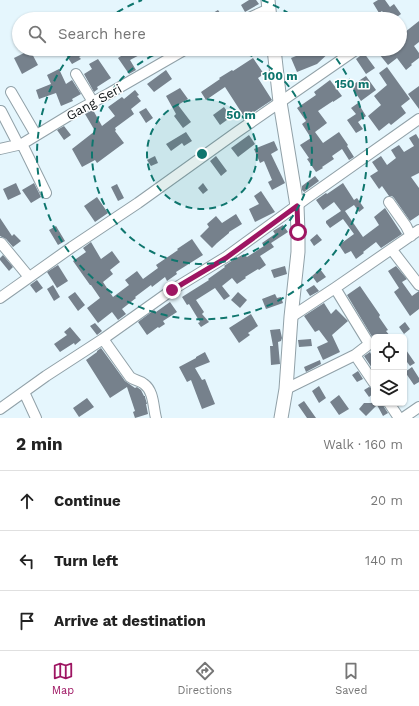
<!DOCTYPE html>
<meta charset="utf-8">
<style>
:root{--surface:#fff;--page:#f2f2f2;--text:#222;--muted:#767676;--line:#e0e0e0;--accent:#9e1562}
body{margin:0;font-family:"Work Sans",sans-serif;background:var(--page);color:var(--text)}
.controls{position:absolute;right:12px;bottom:12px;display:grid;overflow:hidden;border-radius:6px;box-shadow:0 1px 3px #0004}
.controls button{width:36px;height:36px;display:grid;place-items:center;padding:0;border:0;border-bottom:1px solid var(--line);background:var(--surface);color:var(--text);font:20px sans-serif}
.stop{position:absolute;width:12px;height:12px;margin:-9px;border:3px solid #9e1562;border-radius:50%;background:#fff}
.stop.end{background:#9e1562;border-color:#fff;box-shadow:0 1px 4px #0008}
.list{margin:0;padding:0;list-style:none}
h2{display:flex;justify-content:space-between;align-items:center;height:52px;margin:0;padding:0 16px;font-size:17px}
h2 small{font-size:13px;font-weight:400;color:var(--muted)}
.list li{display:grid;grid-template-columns:26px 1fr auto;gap:12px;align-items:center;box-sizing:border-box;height:60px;padding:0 16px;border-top:1px solid var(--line)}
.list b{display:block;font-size:15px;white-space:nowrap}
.list em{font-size:13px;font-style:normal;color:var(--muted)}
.icon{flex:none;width:22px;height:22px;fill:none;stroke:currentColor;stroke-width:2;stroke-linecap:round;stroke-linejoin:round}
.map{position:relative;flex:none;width:419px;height:418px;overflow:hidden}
.search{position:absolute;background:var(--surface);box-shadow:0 1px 3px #0004;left:12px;right:12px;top:12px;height:44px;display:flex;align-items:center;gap:10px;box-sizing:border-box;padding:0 14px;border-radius:22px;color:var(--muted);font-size:15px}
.sheet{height:232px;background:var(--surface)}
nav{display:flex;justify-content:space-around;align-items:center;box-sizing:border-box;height:56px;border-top:1px solid var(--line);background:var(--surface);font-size:11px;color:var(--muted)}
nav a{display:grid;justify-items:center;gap:2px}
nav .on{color:var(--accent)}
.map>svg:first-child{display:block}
.building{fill:#76818c}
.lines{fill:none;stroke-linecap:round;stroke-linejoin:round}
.minor-casing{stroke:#91a1a8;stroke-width:12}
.major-casing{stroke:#91a1a8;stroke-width:15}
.minor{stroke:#fff;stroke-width:10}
.major{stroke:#fff;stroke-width:13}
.route{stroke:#9e1562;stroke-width:5}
.ring{fill:none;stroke:#0f766e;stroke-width:2;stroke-dasharray:7 5}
.labels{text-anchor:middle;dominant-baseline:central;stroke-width:3;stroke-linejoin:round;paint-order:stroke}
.street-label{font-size:13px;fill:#101619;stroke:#fff}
.centre{fill:#0f766e;stroke:#fff;stroke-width:2}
.ring-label{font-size:12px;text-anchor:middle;font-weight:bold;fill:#0f766e;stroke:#fff;stroke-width:3;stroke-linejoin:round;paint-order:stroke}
</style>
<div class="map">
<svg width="419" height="418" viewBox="0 0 419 418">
<rect width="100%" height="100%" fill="#e5f6fd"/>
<path class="building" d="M249,0h7l3,4 -14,8 -4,-7z
M378,0h7l5,7 4,-3 7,10 -7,5h-6l-6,-8 -3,2 -6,-10z
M218,10l6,9h-7l-4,-6z
M419,21v21l-5,4 5,7v5l-8,6 1,1 -6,5 -9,-12 -9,7 -13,-16h25v-13z
M62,49h32l-15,8 2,2 -9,5z
M132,49h19l-21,11 6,10 -7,4 -11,-16z
M293,49h40l-16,15 -20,8 -6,-14 5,-2z
M30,50l8,15 -16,9 -8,-16z
M364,53l11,15 -9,6 -10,-15z
M253,58l11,16 -6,4 14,22 -27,18 -20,-31 -19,13 -5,-8 19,-13 -1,-1 13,-8 1,1z
M98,59l13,19 -14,9 1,2 -4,3 -10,-18 8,-5 -3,-5z
M387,67l23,32 -9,7 5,7 -15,12 -2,-2 -10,8 -11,-15 13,-11 -7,-9 13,-11 -8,-12z
M59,69l7,15 6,-4 9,14 -9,5 1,2 -12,5 -5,-13 -17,6 -3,-9 15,-6 -4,-9z
M166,70l6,9 -18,13 -7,-8z
M366,76l10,14 -15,11 -10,-15z
M330,80l12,16 -9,6v-1l-15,10 9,12 -12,9 8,11 16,-11 9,13 -1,1 7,11 -5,3 -7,-11 -10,7 2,3 -12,8 1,1 -7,4 -9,-13 2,-1 -9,-13 11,-7 -9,-14 4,-3 -9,-13 19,-13 -2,-3z
M419,86v23l-11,-15z
M180,88l8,11 -10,6 13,17 -8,6 -9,-12 2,-2 -10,-18z
M135,90l4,5 -2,1 4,5 -10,8 3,5 -19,14 1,2 -1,1 9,12 -27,20 -2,-3 -13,7 -10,-18 23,-18 -10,-17 8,-4 9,16 13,-10 -7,-9 14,-10 2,2z
M358,103l8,13 -8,6 5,7 -7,4 -9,-13 9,-6 -5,-6z
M224,107l7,10 -11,8 -7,-10z
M146,108l7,10 -7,5 -7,-11z
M64,126l7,9 -7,5 -7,-10z
M186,132l6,9 -8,5 -2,-3 -11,8 -5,-7z
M416,134l3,5v34l-8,4 8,11v27l-9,6 -16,-23 -2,-2h-3l-7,-10 -3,3 -9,-13 8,-5 -6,-9 9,-6 6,9 9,-7 -5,-8 8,-5 5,7 10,-6 -5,-8z
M249,135l6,9 -17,13 -7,-9z
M274,141l4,9 -7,4 14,29 -13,7 -4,-8 4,-2 -8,-19 -4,2 -6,-14z
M155,156l3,7 -7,3 -4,-6z
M216,156l11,15 -6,5 -11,-15z
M315,176l4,5 -15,11 -2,-2v-4z
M16,183l5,11 -13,6 -5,-11z
M34,183l7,14 -10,6 -9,-13z
M203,183l5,7 -5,4 -5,-6z
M343,183l11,17 3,-2 7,10 -5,4 -5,-7 -9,6 18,26 16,-12 -5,-8 11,-9 17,26 -21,14 -5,-6 -13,10 1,1 -8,6 -5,-8 -6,3 -6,-9 15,-11 -11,-15 -13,9 -4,-5v-2l15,-10 -7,-9 -11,8 -7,-10 10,-7 1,1z
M117,184l7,14 -6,3 -7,-14z
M261,191l14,21 -20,10 -6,-13 10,-5 -5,-8z
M97,197l11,16 -13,9 -11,-16z
M236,214l6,10 -13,8v1l-12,10 -5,5 -12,-12 9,-9 -2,-3 9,-8 6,7z
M0,218l12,18 2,-2 7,7 -8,6 -7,-8 -6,-3z
M283,225l5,7 -17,11 3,4 -14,9 6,9 -7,5 -1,-1 -13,8 1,1 -9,6 -5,-6 -10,8 8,10 -6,4 -9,-12 -19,12 8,12 -2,2 7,8 -8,5 -3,-4 2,-1 -11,-18 -2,1 -5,-8 27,-17 -1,-1 17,-12 -1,-1 9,-6 11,-6 3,3 17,-11 -2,-3 13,-9 -2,-3z
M56,226l9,15 -7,4 -9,-15z
M317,234l5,6 -8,6 -4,-6z
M192,239l11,16 -27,17 1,2 -10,7 -2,-4 -13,10 -1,-2 -16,12 1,1 -14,11 4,5 -8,6 -6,-8 -14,11 -11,-15 13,-10 -9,-13h-1l-17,-24 13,-9 -3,-4 8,-6 10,17 11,-8 8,11 -10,8 3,4 -10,8 10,15 16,-12 -4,-5 12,-9 6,8 15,-11 -2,-3 22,-15 -1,-1z
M3,255l10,12 -4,4 -9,-11v-2z
M58,265l10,16 -11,7 -10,-16z
M285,266l2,8 -13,4 -3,-8z
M396,266l11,13 -5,3 10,14 7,-5v18l-9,7 -16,-24 5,-4 -11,-17z
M320,269l6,8 -9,6 -5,-7z
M37,280l6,8 -7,5 -6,-8z
M53,285l7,12 -6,4 -7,-12z
M314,285l5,6 -9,5 -4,-6z
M360,286l20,29 -1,2 9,13 -2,1 5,6h-17v3l-27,-45z
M75,292l10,13 -7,6 -10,-14z
M238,292l9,8 -7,8 -9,-8z
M275,294l2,4 4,-1 2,6 -17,6 -4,-10z
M170,302l7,10 -14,9 2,3 -6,4 -1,-1 -11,8 -9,-13 16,-12 2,2z
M324,303l7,11 5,-5 12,12 -16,14 8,17 -17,8 -6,-13 11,-5 -9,-12 -4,2 -11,-16z
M251,314l7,12 -10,7 2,2 -11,8 -10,-15z
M405,322l5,7 -6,5 -5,-7z
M95,323l7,8 -5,4 -7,-9z
M70,327l11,13 -6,5 -1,-2 -14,9 -6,-8 13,-9 -3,-3z
M280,329l2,9 -1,3 -3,1 2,22 -9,1 -1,-19h3l-3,-16z
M311,339l1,7 -13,1 -1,-7z
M404,347l11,16 -5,3 -6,-8z
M101,348l24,33 10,7 2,-1 4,3 3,6h1v1l2,7h-1l2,10 -13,4 -2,-6 2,-1 -8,-24 -17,11 -24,-38 11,-8v-1z
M205,352l5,10 -15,6 7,12 3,-1 10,25 -13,5 -11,-29 -4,2 -8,-15 17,-9v-1z
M370,352l4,8v11l-10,-15z
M320,360l1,4 -15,8 -2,-5z
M412,367l7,11v4l-5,3 -9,-13z
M358,371l5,8 -6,3 -5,-7z
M319,386l7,12 -7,5 -7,-12z
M369,387l5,2v4l-5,4 -5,-7z
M339,395l10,14 -10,6 -9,-13z
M87,398l7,9 -15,10 -6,-9z
M304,401l12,17h-9l-9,-13z
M364,403h19l1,4 4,6 -5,3 -6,-11 -11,11 -7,-7z"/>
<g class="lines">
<g class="minor-casing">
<path id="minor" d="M247,19l22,-10
M76,74l17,28
M11,92l25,43
M1,111l17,33
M22,144l24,49
M0,149l22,-5 51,-31 35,-19 78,-45
M389,202l17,24 5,10
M1,243l28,34
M392,250l27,35
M0,298l72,-51 66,-44 99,-71 120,-83
M291,317l44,-29 84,-58
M103,339l27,38c5,4 10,3 14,7 10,7 9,23 12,34
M355,355l19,28
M286,389l69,-34 13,-10v-3l-33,-54
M24,392l12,26
M389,403l10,15
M0,409l46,-33 57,-37 69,-49 54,-33 81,-59 112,-79
M403,418l16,-11"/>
</g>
<g class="major-casing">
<path id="major" d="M268,0l2,19
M274,49l6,53 17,104 1,26v20l-7,65 -5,72 -5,29"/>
</g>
<use href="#minor" class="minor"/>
<use href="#major" class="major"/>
</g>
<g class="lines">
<path class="route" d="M172,290l54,-32 71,-52 1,26"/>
</g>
<circle cx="202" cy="154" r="55" fill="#0f766e" fill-opacity=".12"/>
<g class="ring">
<circle cx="202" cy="154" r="55"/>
<path d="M235 49A110 110 0 1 1 169 49"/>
<path d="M107 19A165 165 0 0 1 142 0M262 0A165 165 0 0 1 297 19M329 49A165 165 0 1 1 75 49"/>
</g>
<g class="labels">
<g class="street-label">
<text transform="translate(94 102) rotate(-29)">Gang Seri</text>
</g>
</g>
<circle cx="202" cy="154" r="6" class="centre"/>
<g class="ring-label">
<text x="280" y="80">100 m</text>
<text x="352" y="88">150 m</text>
<text x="241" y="119">50 m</text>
</g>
</svg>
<div class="controls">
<button><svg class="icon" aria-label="locate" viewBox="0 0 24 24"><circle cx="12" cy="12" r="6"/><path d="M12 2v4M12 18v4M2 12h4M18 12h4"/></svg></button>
<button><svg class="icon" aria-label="layers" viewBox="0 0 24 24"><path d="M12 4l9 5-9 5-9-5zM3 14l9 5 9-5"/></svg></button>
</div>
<div class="stop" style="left:298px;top:232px"></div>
<div class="stop end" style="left:172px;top:290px"></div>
<div class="search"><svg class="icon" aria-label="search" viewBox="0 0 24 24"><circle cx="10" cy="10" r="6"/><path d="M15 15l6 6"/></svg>Search here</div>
</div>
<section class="sheet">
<h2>2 min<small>Walk · 160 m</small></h2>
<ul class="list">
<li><svg class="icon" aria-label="ahead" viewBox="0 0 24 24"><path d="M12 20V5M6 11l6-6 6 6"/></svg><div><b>Continue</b></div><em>20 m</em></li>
<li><svg class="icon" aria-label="left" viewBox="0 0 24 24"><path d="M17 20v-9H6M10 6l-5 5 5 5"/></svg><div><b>Turn left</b></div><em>140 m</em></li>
<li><svg class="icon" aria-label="arrive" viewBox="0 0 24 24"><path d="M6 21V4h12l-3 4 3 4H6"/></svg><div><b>Arrive at destination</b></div></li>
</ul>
</section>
<nav>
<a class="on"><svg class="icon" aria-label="map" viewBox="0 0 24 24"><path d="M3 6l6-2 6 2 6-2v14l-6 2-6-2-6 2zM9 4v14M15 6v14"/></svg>Map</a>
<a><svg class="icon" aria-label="directions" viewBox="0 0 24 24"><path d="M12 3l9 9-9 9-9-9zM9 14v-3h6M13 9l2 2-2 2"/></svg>Directions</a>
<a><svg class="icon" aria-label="saved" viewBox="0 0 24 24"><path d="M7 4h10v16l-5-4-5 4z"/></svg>Saved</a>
</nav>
